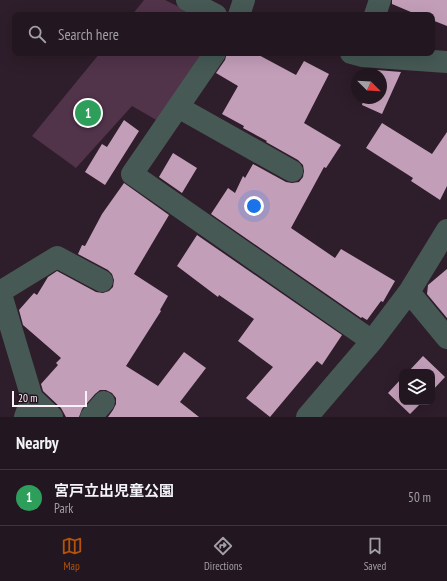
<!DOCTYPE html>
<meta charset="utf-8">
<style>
:root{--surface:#221620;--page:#2e232d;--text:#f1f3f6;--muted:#a29fa5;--line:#3f353e;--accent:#b45309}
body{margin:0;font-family:"PT Sans Narrow","Noto Sans JP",sans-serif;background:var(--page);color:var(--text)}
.controls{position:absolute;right:12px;bottom:12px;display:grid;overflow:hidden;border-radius:8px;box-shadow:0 4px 16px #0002}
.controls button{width:36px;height:36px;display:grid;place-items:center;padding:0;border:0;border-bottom:1px solid var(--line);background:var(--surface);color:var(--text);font:20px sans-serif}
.compass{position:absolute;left:351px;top:68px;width:36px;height:36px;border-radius:50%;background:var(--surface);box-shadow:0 4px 16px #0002;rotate:114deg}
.scale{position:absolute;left:12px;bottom:10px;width:75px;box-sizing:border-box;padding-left:4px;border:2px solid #fcf0f9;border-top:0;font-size:11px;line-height:14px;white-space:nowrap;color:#fcf0f9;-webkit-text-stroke:3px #241420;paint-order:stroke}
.you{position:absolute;left:254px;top:206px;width:14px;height:14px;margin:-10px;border:3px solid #fff;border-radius:50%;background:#1a73e8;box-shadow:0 0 0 6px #1a73e833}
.badge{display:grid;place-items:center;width:26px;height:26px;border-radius:50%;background:var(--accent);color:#fff;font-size:13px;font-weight:700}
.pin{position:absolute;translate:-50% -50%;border:2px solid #fff;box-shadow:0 1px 4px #0006}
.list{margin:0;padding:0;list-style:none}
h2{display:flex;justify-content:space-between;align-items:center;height:52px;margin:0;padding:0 16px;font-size:17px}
h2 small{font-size:13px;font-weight:400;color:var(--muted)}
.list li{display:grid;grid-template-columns:26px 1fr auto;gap:12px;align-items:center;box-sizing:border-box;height:56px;padding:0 16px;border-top:1px solid var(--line)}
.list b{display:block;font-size:15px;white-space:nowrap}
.list p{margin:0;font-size:13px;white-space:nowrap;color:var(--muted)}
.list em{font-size:13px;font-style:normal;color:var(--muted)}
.icon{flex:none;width:22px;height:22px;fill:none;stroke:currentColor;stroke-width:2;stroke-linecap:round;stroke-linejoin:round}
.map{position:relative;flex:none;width:447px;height:417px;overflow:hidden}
.search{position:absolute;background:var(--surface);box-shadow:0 4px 16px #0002;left:12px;right:12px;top:12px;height:44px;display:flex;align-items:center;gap:10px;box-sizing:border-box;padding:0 14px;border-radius:8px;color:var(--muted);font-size:15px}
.sheet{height:108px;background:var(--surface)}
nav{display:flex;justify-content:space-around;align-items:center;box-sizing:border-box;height:56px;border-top:1px solid var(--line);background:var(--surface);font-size:11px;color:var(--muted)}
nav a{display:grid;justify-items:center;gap:2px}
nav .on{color:var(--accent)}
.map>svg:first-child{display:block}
.green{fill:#51334a}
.building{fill:#c39eb9}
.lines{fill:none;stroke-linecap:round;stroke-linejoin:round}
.minor{stroke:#465954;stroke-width:22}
</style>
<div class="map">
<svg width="447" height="417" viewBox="0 0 447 417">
<rect width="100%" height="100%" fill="#2e1d2a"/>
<path class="green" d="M144,0h21l31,15h-64z
M100,53h104l-46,68 -26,-15 -56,62 -44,-32z"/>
<path class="building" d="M392,0h55v26l-15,-6v-5h-14l-26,-11z
M227,53h28l41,22 8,-14 25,13 -25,49 37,22 -15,23 -2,-1 -33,61 44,30 6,-9 54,32 -12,21 -2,-1 -14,19 -5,-3 -1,1 -150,-104 17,-26 7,5 8,-17 2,2 8,-14 33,18 6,1 7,-1 4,-5 1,-6 -1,-6 -5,-5 -32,-18 1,-1 -24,-13 1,-2 -22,-12 16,-28 -22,-13 9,-13z
M377,70l24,2 -19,42 -20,-9 2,-7h17v-24h-6z
M124,120l15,11 -34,54 -20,-13 17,-28 5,3z
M382,123l50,31 15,-22v54l-7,14 -29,-19 2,-3 -47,-30z
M173,153l24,15 -15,25 -23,-16z
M124,183l45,32 -35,59 34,22 -8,14 1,1 -35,55 32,20 26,-34 22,16 -26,34 19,15h-91l5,-7 3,-6v-6l-4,-5 -6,-3h-6l-5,4 -13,15 -3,8h-13l-5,-9 -18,-17 -2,-7 17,-19 -2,-2 5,-5 -38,-33 -4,-15 15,-17 3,2 11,-18 9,-6 39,21 7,1 6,-2 4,-4 1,-7 -2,-6 -4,-4 -30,-16 4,-9 3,1 17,-32z
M197,235l145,100 -20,30 -5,-4 -47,56 -24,-19 27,-31 -35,-26 16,-22 -35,-24 -1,2 -41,-31z
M447,269v49l-20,-24 1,-9z
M423,356l22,21 -13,14v-19h-24z
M402,378v24h20l-12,12 -22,-21z"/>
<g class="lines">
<path class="minor" d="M187,0l29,15
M239,15l5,-15
M375,15l5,-15
M215,53l-83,121 240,167
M351,53l11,3 85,6
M178,107l114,64
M0,291l32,107 -7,19
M0,292l57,-35 45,24
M409,292l38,46
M32,398l20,19
M91,417l13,-15
M307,417l65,-76 37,-49 38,-62"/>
</g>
</svg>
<div class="controls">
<button><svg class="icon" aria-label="layers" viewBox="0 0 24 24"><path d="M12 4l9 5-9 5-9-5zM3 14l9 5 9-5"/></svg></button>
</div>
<svg class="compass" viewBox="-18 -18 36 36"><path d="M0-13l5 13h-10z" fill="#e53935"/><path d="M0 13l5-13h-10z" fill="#a29fa5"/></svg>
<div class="scale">20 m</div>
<div class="you"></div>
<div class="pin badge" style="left:88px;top:113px;background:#2e9e5b">1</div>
<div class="search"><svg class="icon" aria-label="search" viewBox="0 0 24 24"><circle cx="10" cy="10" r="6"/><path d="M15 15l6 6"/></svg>Search here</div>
</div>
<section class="sheet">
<h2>Nearby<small></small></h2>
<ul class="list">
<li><span class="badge" style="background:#2e9e5b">1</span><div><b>宮戸立出児童公園</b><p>Park</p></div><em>50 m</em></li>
</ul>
</section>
<nav>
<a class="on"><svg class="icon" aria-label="map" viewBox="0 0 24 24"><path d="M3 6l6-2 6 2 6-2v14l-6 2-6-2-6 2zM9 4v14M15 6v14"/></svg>Map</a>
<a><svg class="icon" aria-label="directions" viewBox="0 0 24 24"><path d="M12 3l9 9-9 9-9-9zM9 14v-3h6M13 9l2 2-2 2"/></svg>Directions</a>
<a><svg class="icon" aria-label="saved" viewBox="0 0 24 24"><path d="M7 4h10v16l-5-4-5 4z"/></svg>Saved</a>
</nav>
